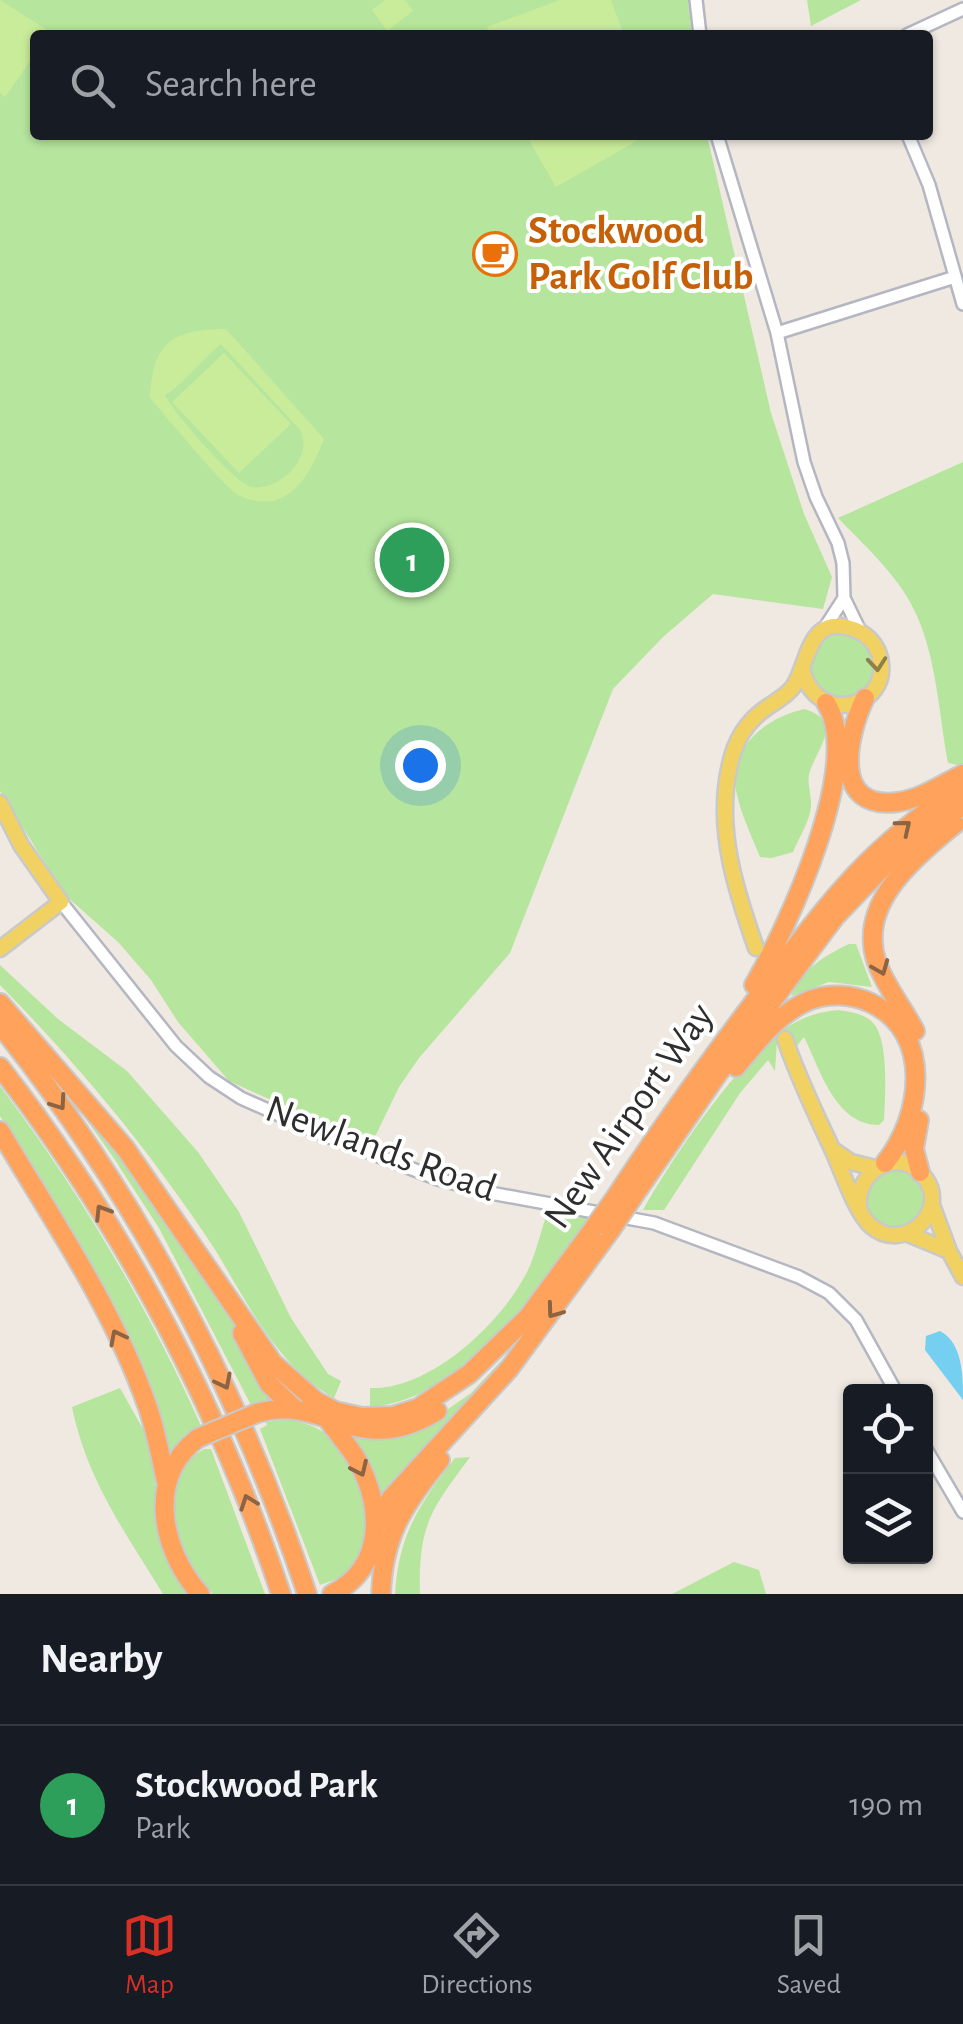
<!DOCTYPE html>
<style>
:root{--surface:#171b24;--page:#20242c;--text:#f1f3f6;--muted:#9ea1a6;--line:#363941;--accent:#d93025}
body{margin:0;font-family:"Alegreya Sans",sans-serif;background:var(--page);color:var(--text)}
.controls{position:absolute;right:30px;bottom:30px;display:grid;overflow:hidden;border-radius:10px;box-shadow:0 2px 8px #0004}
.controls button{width:90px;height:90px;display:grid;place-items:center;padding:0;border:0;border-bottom:2px solid var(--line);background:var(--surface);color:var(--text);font:50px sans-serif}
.you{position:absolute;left:420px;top:765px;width:35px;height:35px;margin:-25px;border:8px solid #fff;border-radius:50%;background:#1a73e8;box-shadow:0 0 0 15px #1a73e833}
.badge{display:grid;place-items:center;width:65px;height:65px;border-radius:50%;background:var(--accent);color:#fff;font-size:32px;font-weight:700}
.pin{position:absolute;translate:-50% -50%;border:5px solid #fff;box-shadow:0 2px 10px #0006}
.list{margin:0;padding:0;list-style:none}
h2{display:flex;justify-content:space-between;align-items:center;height:130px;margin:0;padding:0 40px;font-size:42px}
h2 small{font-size:32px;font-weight:400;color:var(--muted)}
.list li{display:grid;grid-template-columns:65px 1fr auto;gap:30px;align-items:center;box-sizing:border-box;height:160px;padding:0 40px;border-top:2px solid var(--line)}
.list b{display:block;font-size:38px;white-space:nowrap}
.list p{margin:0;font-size:32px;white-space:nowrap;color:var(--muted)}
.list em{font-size:32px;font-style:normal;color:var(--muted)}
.icon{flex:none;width:55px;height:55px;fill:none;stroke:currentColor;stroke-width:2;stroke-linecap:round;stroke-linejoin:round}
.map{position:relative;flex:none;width:963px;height:1594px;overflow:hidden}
.search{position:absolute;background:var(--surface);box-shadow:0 2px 8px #0004;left:30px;right:30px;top:30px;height:110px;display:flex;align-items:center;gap:25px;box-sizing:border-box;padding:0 35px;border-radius:10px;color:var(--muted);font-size:38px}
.sheet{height:290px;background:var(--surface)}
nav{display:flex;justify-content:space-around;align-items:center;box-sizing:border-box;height:140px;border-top:2px solid var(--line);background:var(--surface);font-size:28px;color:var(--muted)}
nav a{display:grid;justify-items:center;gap:5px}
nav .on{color:var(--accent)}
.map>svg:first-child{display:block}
.green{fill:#b6e59e}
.pitch{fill:#c9ec9a;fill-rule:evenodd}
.water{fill:#75cff0}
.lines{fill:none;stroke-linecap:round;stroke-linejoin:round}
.minor-casing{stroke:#b4b7c1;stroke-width:16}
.major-casing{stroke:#c9c9c9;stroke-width:19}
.highway-casing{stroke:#c9c9c9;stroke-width:22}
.minor{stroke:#fff;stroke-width:11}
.major{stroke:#f2d163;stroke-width:14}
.highway{stroke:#ffa35c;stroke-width:18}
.highway-bridge-casing{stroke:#c9c9c9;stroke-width:22;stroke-linecap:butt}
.highway-bridge{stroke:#ffa35c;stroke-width:18}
.oneway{stroke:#908048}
.oneway2{stroke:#8c6343}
.labels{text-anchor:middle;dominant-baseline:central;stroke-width:8;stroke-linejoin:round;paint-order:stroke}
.food-label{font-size:40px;font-weight:bold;fill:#c56008;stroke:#fff;text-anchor:start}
.street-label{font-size:40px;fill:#2e2e2e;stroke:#fff}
</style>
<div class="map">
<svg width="963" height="1594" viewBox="0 0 963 1594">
<rect width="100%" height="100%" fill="#efe9e1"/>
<path class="green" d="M0,0h688l4,35h-657v100h672l64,278 33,101 28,63 -9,32 -110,-15 -50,43 -50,52 -103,264 -91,105 -20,29 -28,58 -142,-64 -51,-59 -27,-42 -32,-37 -54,-48 -65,-104z
M807,0h54l-50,26z
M963,462v304l-15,-3c-9,-48 -11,-102 -31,-147 -16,-38 -51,-69 -79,-98z
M810 667a33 33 0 1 1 66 0a33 33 0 1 1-66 0Z
M804,709c43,12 10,42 5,66 -2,9 3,22 2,32 -2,16 -12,30 -18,45l-21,6 -12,-1c-9,-23 -23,-50 -25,-75 -2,-39 34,-65 69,-73z
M849,944h7l16,43 -43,-5 -38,14c11,-27 33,-40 58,-52z
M0,965l58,54 69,52 71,81 41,60 52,106 37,56 13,7 -7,17c-56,-31 -86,-94 -118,-147 -15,-23 -31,-46 -48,-69 -47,-66 -111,-139 -168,-197z
M839,1010c11,2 22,3 31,10 20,14 15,77 14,100l-5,5c-44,0 -59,-56 -75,-88l-8,10 -4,-11 -15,5 -2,30 -7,-11 -28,33 -76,117h-21c29,-52 92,-145 139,-179 17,-13 35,-19 57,-21z
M47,1064l61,69 119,176 38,75 19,19 -32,4 -93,-179 -46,-71z
M0,1086c80,106 148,221 202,342l-34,35 -5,-29 -142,-283 -21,-35z
M865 1198a30 30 0 1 1 60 0a30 30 0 1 1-60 0Z
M546,1216l45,2c-52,71 -124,181 -221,189v-19c60,2 130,-64 156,-114 9,-17 14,-39 20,-58z
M518,1343l2,2 -140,163 -33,-74 87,-15 37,-26z
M120,1388l28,50 20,124 22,32h-27c-38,-62 -76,-114 -91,-187z
M289,1419c16,4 31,8 43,20 29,31 55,107 10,137 -6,4 -15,6 -22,9l-60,-156 7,-4 -1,-3z
M204,1449h7l54,145h-52c-35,-37 -64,-113 -9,-145z
M470,1457c-39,53 -52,68 -50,137h-25c4,-61 24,-89 60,-136z
M734,1562l25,8 7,24h-94z"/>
<path class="pitch" d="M0,0l50,32 -15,3v19l-30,43 -5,-4z
M385,0h20l8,11 -26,20 -15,-21z
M560,0h51l13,35h-134l-3,-8z
M526,135h121l-91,52z
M226,329l98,110c-14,36 -36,78 -84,57 -15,-7 -74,-80 -90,-98 3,-55 21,-69 76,-69zM221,344l80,87c5,14 2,25 -7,37 -10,11 -26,22 -42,19 -17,-3 -79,-75 -87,-92 16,-8 39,-38 56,-51z
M224,353l67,71 -52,49 -67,-71z"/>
<path class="water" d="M940,1331c23,12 23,46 23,69l-38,-50 1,-14z"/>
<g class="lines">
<g class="minor-casing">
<path id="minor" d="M696,0l4,35
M907,35l56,-26
M717,135l60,198 27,129 12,35 22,46 5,20 1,35 16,33
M908,135l21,50 34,119
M777,333l178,-56
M822,632l22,-34
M61,902l115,144 33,31 32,21 81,36 116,45 58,15 158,29 145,54 30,16 27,27 40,72
M926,1449l37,63"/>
</g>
<g class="major-casing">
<path id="major" d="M0,803l21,42 40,57 -61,47
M756,948c-20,-57 -40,-118 -27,-179 5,-27 16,-47 40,-63 8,-5 18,-11 24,-19 16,-22 14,-77 63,-57 12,5 21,15 24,28 12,51 -66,69 -78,10
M785,1039c13,39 31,75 48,112 9,20 23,62 38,75 32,28 79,-14 54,-48 -24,-34 -69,-8 -66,28
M835,1151l16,11 24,6
M932,1205l17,46 14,26
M908,1234l41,17"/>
</g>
<g class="highway-casing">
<path id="highway" d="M865,698c-18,37 -35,113 33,104 23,-3 45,-18 65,-28
M754,985c33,-57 111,-222 72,-282
M0,1003l125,145 148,215 43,38 19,10 27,6 31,-1 25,-8 51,-34 61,-59
M0,1025c137,171 238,362 307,569
M915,1031c-12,-23 -29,-44 -38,-68 -21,-60 38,-105 78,-139
M0,1067c123,159 217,336 281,527
M736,1067c22,-26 42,-54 74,-67 19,-7 42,-6 61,3 63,30 51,114 14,160
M919,1120l-5,29 6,23
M0,1131c52,88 113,177 147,274 9,25 13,50 19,76
M617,1195c45,-69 93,-135 143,-201 66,-88 107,-147 203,-207
M633,1197l84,-122 118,-158 50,-52 78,-60
M525,1321l68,-92
M242,1333l27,51 26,25
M257,1413c70,-20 99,48 180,-2
M328,1420c9,13 20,25 28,38 27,47 30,109 -24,136
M198,1438c-52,39 -37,112 2,156
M377,1524l14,-26 118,-129 101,-138
M381,1594c2,-59 23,-90 59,-134"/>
</g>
<use href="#minor" class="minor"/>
<use href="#major" class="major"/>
<use href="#highway" class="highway"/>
<g class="highway-bridge-casing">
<path id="highway-bridge" d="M593,1229l24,-34
M610,1231l23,-34
M198,1438l59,-25"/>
</g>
<use href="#highway-bridge" class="highway-bridge"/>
</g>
<defs><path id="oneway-chevron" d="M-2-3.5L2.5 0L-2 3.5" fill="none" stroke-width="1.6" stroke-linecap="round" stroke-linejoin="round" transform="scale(2.5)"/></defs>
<use class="oneway" href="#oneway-chevron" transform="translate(877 664) rotate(85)"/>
<g class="oneway2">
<use href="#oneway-chevron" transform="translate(904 827) rotate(-39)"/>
<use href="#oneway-chevron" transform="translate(881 968) rotate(68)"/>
<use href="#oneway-chevron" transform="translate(59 1103) rotate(55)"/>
<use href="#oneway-chevron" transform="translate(102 1212) rotate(-122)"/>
<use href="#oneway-chevron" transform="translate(554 1311) rotate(126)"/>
<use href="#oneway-chevron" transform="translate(117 1337) rotate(-117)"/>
<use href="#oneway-chevron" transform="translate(224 1382) rotate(63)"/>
<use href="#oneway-chevron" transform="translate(360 1469) rotate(65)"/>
<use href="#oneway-chevron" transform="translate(248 1502) rotate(-110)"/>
</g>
<defs>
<g id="cafe-ring" transform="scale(2.25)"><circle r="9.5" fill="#fff" stroke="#e8710a" stroke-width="1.5"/><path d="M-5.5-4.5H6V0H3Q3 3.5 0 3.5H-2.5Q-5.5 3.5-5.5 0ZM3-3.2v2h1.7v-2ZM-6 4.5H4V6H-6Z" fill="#e8710a"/></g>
</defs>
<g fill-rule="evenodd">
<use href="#cafe-ring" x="495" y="254"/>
</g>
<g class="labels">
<g class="food-label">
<text x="528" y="231">Stockwood<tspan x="528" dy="46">Park Golf Club</tspan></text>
</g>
<g class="street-label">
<text transform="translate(629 1116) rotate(-55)">New Airport Way</text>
<text transform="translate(381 1149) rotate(20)">Newlands Road</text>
</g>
</g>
</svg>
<div class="controls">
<button><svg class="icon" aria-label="locate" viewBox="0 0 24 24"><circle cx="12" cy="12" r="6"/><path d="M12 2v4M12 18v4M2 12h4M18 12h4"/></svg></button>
<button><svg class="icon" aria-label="layers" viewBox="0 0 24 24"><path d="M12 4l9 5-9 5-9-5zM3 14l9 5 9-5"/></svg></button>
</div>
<div class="you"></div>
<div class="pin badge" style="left:412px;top:560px;background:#2e9e5b">1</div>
<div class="search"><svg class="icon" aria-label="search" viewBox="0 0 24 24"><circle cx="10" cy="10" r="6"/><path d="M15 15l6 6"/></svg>Search here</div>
</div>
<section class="sheet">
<h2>Nearby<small></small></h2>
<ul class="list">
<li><span class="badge" style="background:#2e9e5b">1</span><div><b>Stockwood Park</b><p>Park</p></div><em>190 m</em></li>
</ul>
</section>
<nav>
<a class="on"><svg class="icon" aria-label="map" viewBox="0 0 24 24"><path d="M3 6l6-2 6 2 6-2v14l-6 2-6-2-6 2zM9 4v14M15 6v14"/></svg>Map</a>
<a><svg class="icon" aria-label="directions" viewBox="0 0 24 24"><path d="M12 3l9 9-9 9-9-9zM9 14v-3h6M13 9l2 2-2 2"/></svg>Directions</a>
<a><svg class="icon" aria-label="saved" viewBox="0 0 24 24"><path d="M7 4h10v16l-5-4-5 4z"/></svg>Saved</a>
</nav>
